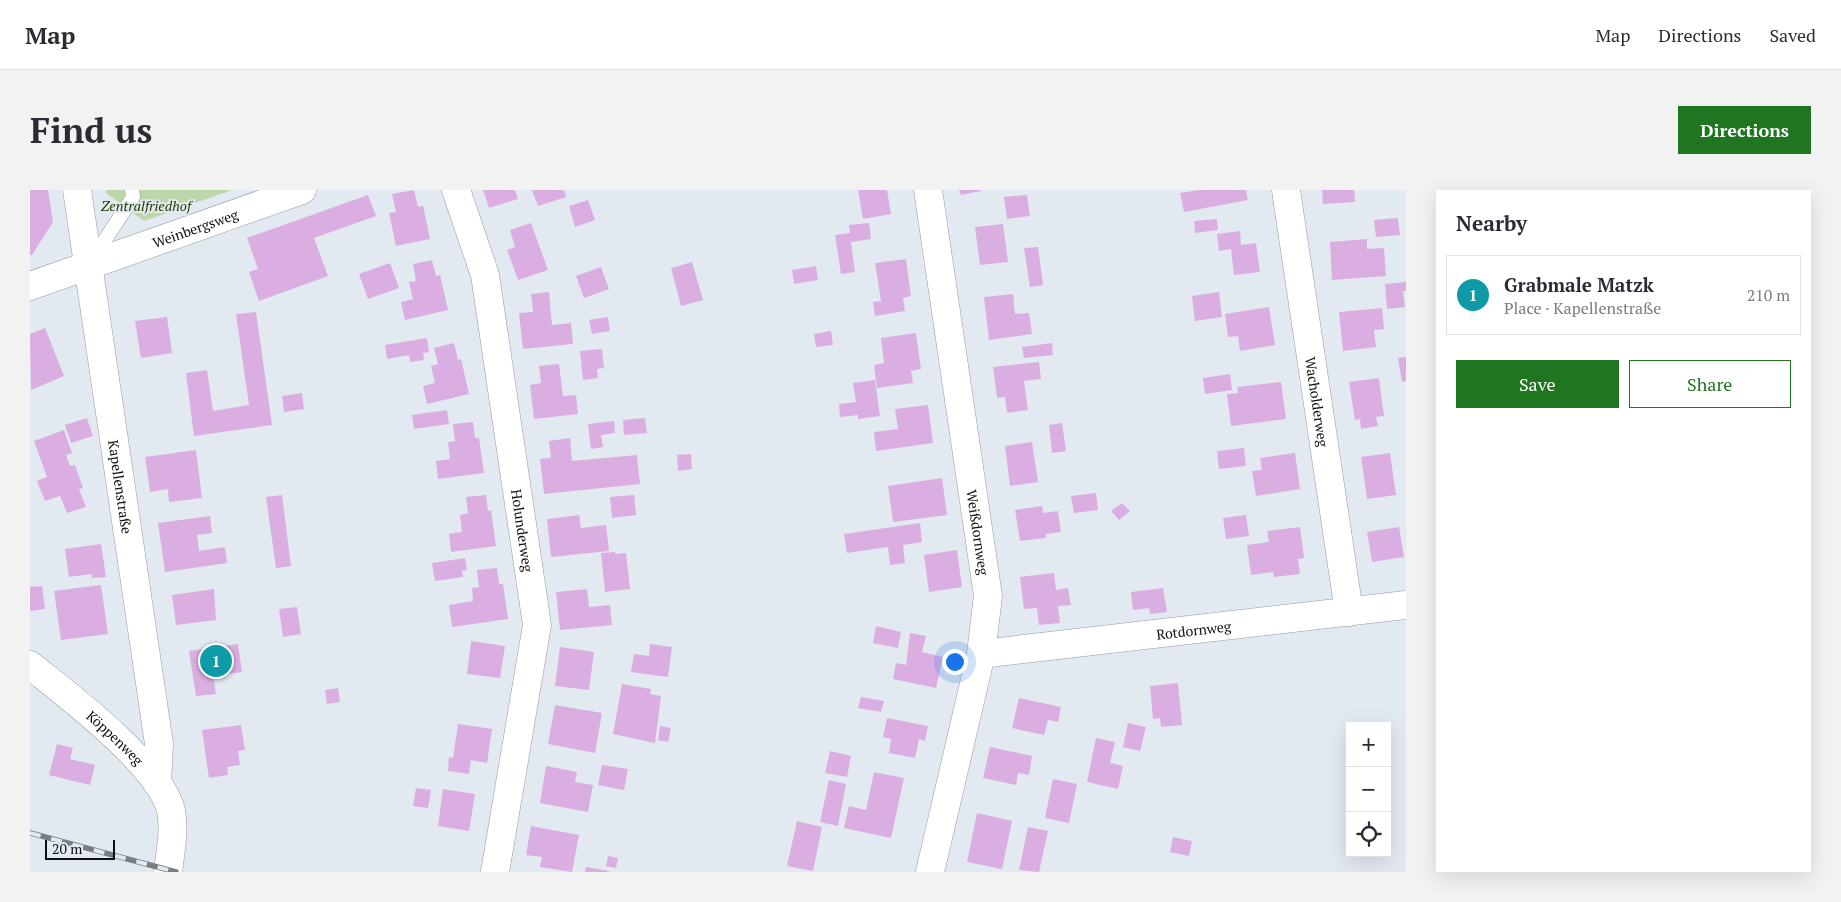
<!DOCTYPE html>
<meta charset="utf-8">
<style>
:root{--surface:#fff;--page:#f2f2f3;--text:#2b2b33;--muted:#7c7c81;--line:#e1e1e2;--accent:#207520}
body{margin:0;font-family:"PT Serif",serif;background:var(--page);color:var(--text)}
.controls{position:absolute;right:15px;bottom:15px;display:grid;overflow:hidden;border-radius:0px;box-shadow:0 5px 20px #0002}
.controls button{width:45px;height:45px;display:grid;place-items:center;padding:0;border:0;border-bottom:1px solid var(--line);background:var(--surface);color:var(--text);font:25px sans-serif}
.scale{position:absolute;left:15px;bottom:12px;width:70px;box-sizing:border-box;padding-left:5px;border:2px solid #0d1012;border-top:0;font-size:14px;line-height:18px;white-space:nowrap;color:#0d1012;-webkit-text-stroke:4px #e3e9f1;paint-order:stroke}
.you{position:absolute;left:924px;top:471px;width:18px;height:18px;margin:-12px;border:4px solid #fff;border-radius:50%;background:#1a73e8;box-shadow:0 0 0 8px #1a73e833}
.badge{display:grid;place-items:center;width:32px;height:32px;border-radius:50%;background:var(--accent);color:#fff;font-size:16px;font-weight:700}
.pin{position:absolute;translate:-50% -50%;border:2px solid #fff;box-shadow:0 1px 5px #0006}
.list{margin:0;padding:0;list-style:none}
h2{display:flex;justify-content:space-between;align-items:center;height:65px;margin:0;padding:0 20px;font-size:21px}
h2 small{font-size:16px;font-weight:400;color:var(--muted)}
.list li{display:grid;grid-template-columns:32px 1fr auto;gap:15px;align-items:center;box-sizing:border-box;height:80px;margin:0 10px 10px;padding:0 10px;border:1px solid var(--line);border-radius:0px}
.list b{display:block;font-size:19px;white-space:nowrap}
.list p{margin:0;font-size:16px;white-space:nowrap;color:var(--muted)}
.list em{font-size:16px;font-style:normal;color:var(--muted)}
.actions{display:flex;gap:10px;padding:15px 20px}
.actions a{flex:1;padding:11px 0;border:1px solid var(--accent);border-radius:0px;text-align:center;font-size:18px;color:var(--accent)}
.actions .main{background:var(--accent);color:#fff}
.icon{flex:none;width:28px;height:28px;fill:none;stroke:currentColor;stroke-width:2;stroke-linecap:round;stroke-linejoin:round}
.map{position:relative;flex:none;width:1376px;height:682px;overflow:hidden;border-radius:0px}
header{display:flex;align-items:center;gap:30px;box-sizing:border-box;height:70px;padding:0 25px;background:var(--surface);border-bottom:1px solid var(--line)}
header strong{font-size:24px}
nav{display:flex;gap:28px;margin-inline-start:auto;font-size:18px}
.intro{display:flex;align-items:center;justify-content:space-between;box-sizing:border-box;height:120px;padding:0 30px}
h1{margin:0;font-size:35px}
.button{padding:12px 22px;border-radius:0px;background:var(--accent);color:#fff;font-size:18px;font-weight:700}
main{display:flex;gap:30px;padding:0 30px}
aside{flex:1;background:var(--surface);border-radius:0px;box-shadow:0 5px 20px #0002}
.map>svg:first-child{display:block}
.green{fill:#bcd7aa}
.building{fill:#dbaee1}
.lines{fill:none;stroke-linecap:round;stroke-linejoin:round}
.service-casing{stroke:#949aa0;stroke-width:15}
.minor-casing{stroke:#949aa0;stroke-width:29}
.service{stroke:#fff;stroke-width:14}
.minor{stroke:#fff;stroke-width:28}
.rail-casing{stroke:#787d82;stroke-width:5.5}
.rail{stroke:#e3e9f1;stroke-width:4;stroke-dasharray:11;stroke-linecap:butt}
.labels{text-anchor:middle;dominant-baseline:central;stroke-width:4;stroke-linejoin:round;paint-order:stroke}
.park-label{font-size:14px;font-style:italic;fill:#203d00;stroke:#e3e9f1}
.street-label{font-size:14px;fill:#0d1012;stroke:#e3e9f1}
</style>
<header>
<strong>Map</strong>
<nav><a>Map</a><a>Directions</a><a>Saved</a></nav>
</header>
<div class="intro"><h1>Find us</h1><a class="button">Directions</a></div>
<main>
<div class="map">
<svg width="1376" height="682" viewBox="0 0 1376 682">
<rect width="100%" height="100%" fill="#e3e9f1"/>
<path class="green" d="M76,0h126l-88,31 -38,-28z"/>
<path class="building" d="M0,0h18l5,32 -21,33h-2z
M384,0l4,17 5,-1 7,33 -34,7 -7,-33 7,-1 -4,-18z
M453,0h32l3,9 -29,9z
M502,0h32l2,7 -28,9z
M828,0h29l4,24 -28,5z
M929,0h22v1l-20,4z
M1169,0h47l2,10 -64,12 -4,-19z
M1292,0h32l1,12 -32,2z
M338,5l8,21 -62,22 14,38 -69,25 -10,-29 9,-3 -11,-31z
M997,5l3,21 -23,3 -3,-22z
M558,10l7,20 -20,7 -6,-21z
M1368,28l2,17 -24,2 -2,-17z
M1187,29l1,11 -23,3 -1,-12z
M501,33l17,47 -30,10 -11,-30 8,-3 -5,-17z
M839,33l2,16 -20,3 4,30 -14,2 -6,-39 15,-2 -1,-8z
M973,34l5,38 -28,3 -5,-38z
M1210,41l1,14 15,-2 4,29 -26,3 -3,-26 -12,2 -2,-17z
M1337,49v10l17,-1 2,28 -54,4 -2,-38z
M1008,57l5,38 -13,2 -6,-39z
M876,69l5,37 -8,2 2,13 -30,5 -2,-14 8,-1 -6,-38z
M402,70l4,16 4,-1 8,35 -43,10 -4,-18 12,-3 -4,-17 7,-1 -3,-17z
M662,72l11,38 -22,6 -10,-38z
M360,73l9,25 -31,11 -9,-25z
M786,76l2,14 -24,4 -2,-14z
M571,77l8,22 -25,9 -8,-22z
M1376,92v9h-3l2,16 -18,2 -2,-25z
M519,102l3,33 19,-2 2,21 -50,5 -4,-36 14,-1 -2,-18z
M1189,102l3,25 -27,4 -3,-25z
M983,104l2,20 14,-1 3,21 -43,6 -5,-43z
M1239,117l6,38 -35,6 -2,-15 -10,1 -3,-23z
M1352,118l2,21 -10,1 2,17 -33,4 -4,-39z
M226,122l16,113 -78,11 -8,-63 21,-3 6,41 36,-6 -13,-91z
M137,127l5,36 -31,5 -6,-37z
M578,127l2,14 -18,3 -3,-14z
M15,138l19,48 -33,14 -1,-56z
M801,141l2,14 -17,2 -2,-13z
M886,143l5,36 -10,2 2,12 -36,5 -3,-23 10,-2 -3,-25z
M397,148l2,14 -6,1 1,7 -14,2 -1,-7 -22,4 -2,-14z
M424,153l4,17 3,-1 8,35 -42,10 -4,-18 12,-3 -4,-17 7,-2 -4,-16z
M1022,153l1,12 -29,3 -2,-11z
M572,159l2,19 -7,1 1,9 -15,2 -3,-29z
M1376,167v24l-4,1 -4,-24z
M1009,172l2,17 -17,2 4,29 -21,3 -2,-16 -8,1 -4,-31z
M529,174l4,32 13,-1 2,19 -44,5 -4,-34 11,-2 -2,-17z
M1200,184l2,16 -27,4 -2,-16z
M1349,188l5,38 -8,1 2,9 -17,3 -1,-10 -5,1 -6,-38z
M845,190l5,36 -22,3v-4l-18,2 -1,-13 17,-2 -3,-19z
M1251,192l5,37 -55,7 -4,-32 11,-1 -1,-6z
M272,203l2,16 -20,3 -2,-16z
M898,215l5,38 -57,8 -2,-19 24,-3 -3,-20z
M417,220l2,14 -35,5 -2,-14z
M57,228l6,18 -22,7 -6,-18z
M615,228l2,15 -23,2 -1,-15z
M584,231l1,12 -14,2 2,12 -12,2 -3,-25z
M443,232l2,16h4l5,35 -46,6 -2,-18 14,-2 -2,-17 7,-1 -2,-17z
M1032,233l4,28 -14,2 -3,-28z
M34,240l8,23 -6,2 4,11 5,-1 8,23 -4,1 7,18 -19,6 -7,-17 -15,5 -8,-20 10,-4 -13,-36z
M540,248l2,23 65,-6 3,29 -96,10 -4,-35 11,-1 -2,-17z
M1002,252l6,40 -28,4 -5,-40z
M1214,258l2,18 -27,3 -2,-18z
M166,260l6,48 -33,4 -1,-13 -18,3 -5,-35z
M1265,263l5,36 -44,7 -4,-25 10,-1 -2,-12z
M1360,263l6,42 -29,4 -6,-42z
M661,264l1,15 -14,2 -1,-16z
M912,288l5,37 -54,7 -5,-36z
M1066,303l2,17 -24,3 -3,-17z
M252,305l9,71 -15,2 -10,-71z
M456,305l2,16 3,-1 5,36 -45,6 -2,-18 13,-2 -2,-17 8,-2 -2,-16z
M604,305l2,20 -24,3 -2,-21z
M1092,313l8,8 -11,9 -8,-9z
M1012,316l1,7 15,-2 3,21 -15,2v4l-26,3 -5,-31z
M549,325l2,13 25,-3 3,26 -58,6 -4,-38z
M1216,325l3,21 -23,3 -3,-21z
M180,326l2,17 -15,2 2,16 26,-4 2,16 -62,9 -7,-49z
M890,333l2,19 -19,3 2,18 -15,2 -2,-18 -41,6 -3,-19z
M1270,337l4,31 -6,1 2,15 -26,3 -1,-5 -22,3 -4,-30 22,-3 -2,-11z
M1369,337l5,30 -32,5 -5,-30z
M71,354l5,33 -14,1 -1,-4 -22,3 -4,-28z
M927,360l5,37 -33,5 -5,-37z
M585,362v2l11,-1 4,36 -25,3 -4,-39z
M435,368l2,12 -5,1 1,6 -28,4 -3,-18z
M467,378l2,16h4l5,35 -56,8 -3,-22 24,-4 -1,-13 7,-1 -2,-17z
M1024,383l2,17 12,-2 3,17 -13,1 2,17 -21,2 -2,-17 -13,1 -4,-32z
M71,395l7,49 -47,6 -7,-49z
M12,396l3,23 -15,2v-24z
M1133,398l4,24 -17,2 -1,-6 -16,2 -2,-18z
M184,399l2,31 -40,5 -4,-30z
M557,399l2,18 21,-2 2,20 -52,5 -4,-38z
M267,417l4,27 -18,3 -4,-28z
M846,436l25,6 -3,16 -25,-5z
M880,443l16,3 -4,16 21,5 -7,31 -43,-9 3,-16 10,2z
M441,451l34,5 -5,32 -33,-4z
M208,454l4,28 -29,4 3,18 -20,2 -7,-45z
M620,454l22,3 -4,30 -37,-5 3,-18 15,2z
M530,457l34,5 -5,38 -34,-4z
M1148,493l4,42 -21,2 -1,-9 -7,1 -3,-33z
M592,494l29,5 -1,5 11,2 -6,47 -42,-9z
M308,498l2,14 -13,2 -2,-14z
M831,507l23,4 -3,11 -23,-4z
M989,508l42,9 -3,15 -10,-2 -4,15 -32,-7z
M525,515l47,8 -7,40 -47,-9z
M857,528l41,8 -3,15 -6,-2 -4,19 -26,-5 2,-14 -8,-2z
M1098,533l18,4 -6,24 -17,-4z
M428,534l34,5 -5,34 -16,-3 -2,14 -21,-3 1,-14 4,1z
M211,535l4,25 -7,1 2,14 -13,2 1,8 -19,3 -7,-48z
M630,536l11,2 -3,14 -10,-2z
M1066,548l19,4 -5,21 13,3 -5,23 -31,-7z
M27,554l16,4 -3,11 25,6 -5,20 -41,-10z
M960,557l42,9 -3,19 -11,-2 -2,12 -33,-7z
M800,561l21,5 -4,21 -22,-4z
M572,575l26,4 -4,21 -26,-5z
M516,576l31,6 -2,10 18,3 -5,27 -48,-9z
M844,582l30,6 -13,60 -47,-10 5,-22 17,4z
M1023,589l24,5 -8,39 -24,-5z
M799,590l17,4 -8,42 -18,-4z
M386,598l15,2 -3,18 -15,-2z
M413,599l32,5 -6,37 -31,-5z
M947,623l35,8 -10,48 -35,-7z
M767,631l25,6 -9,44 -26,-5z
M501,636l48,9 -7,37 -32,-5 2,-10 -16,-2z
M998,637l20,4 -9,41 -20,-2z
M1143,647l19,4 -3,15 -19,-4z
M578,666l10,2 -2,10 -10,-2z
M556,677l23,4v1h-24z"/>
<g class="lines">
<g class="service-casing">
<path id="service" d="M60,73l43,-66 -1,-7"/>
</g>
<g class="minor-casing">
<g id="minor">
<path id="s1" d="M47,0l82,554 -2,39"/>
<path id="s2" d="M426,0l29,85 52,350 -42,247"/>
<path id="s3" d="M898,0l60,406 -7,58 -51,218"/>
<path id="s4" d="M1256,0l63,422"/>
<path id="s5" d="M0,96l272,-96"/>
<path id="s6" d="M951,464l425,-49"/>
<path id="s7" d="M0,475c37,30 131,100 141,146 4,20 -1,42 -3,61"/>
</g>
</g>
<use href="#service" class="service"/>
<use href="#minor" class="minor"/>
<g class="rail-casing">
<path id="rail" d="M0,643l146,39"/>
</g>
<use href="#rail" class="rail"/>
</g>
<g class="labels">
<g class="park-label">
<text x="116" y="15">Zentralfriedhof</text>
</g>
<g class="street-label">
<text stroke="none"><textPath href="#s5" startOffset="175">Weinbergsweg</textPath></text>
<text stroke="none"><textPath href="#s4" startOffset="214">Wacholderweg</textPath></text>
<text stroke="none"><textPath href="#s1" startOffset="300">Kapellenstraße</textPath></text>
<text stroke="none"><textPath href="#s2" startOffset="348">Holunderweg</textPath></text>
<text stroke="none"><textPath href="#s3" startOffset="346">Weißdornweg</textPath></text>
<text stroke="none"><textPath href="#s6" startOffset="214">Rotdornweg</textPath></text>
<text stroke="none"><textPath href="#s7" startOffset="112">Köppenweg</textPath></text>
</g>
</g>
</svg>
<div class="controls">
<button>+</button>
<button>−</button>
<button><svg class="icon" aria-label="locate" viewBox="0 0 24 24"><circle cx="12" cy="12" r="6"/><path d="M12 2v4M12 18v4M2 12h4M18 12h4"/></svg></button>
</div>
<div class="scale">20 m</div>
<div class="you"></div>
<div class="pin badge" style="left:186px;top:471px;background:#0f9aa8">1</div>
</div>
<aside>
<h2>Nearby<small></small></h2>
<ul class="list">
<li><span class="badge" style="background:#0f9aa8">1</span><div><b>Grabmale Matzk</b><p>Place · Kapellenstraße</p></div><em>210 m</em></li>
</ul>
<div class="actions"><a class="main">Save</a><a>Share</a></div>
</aside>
</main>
